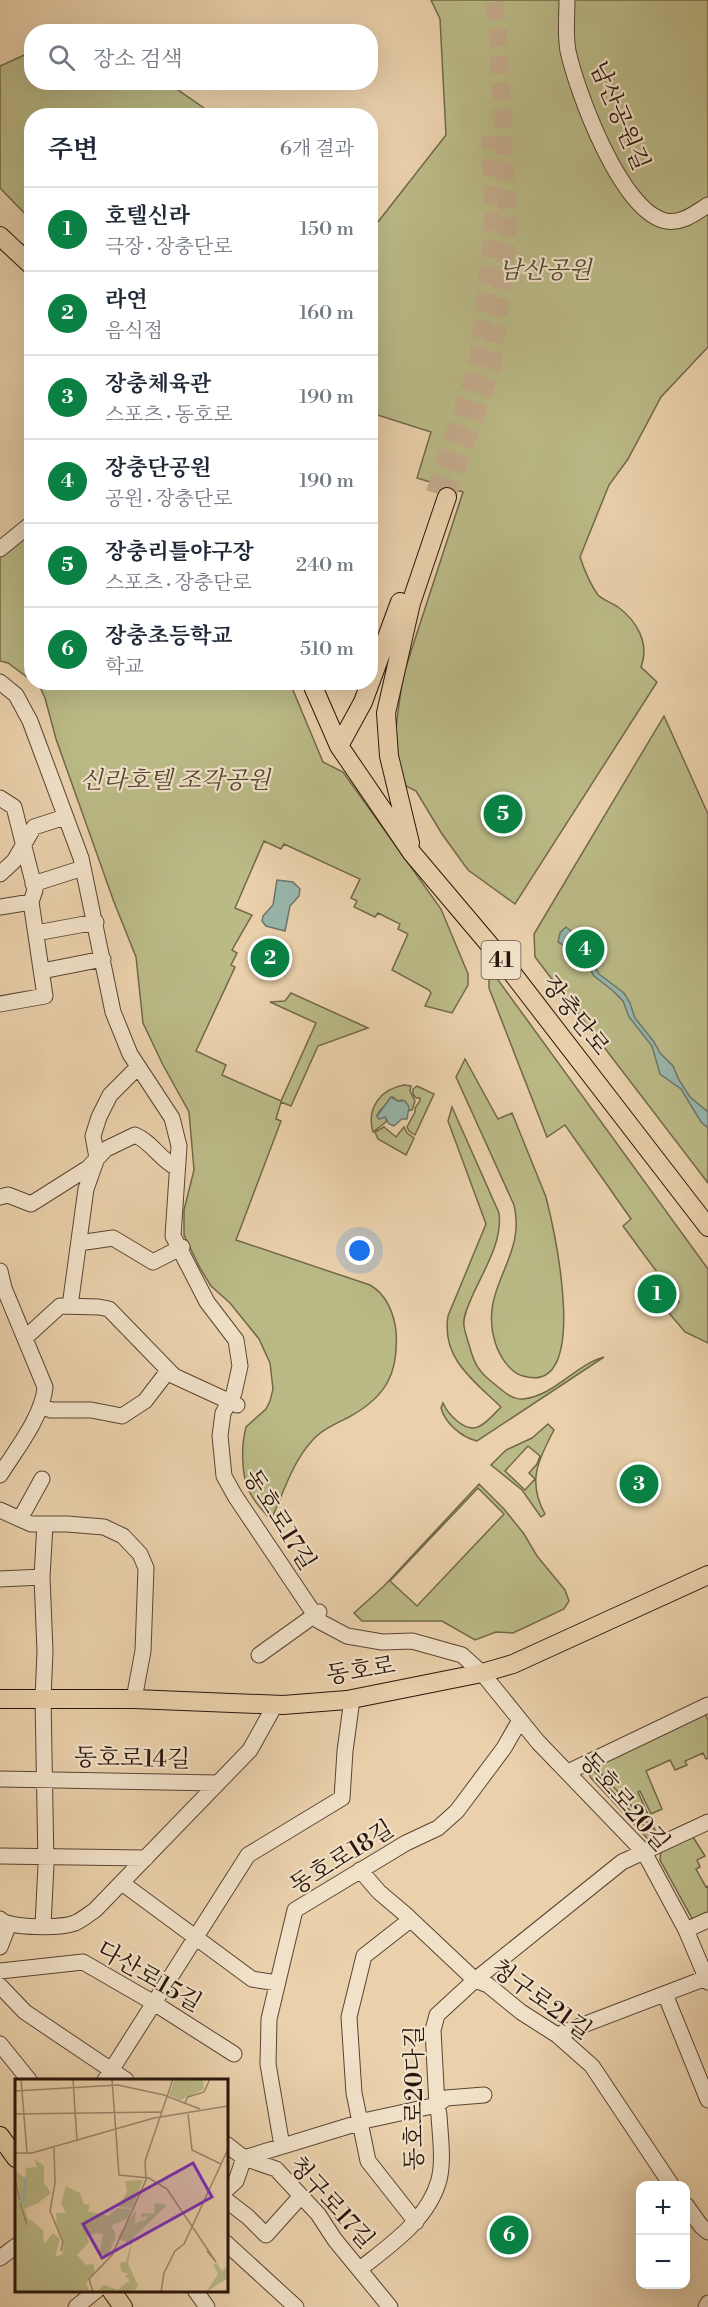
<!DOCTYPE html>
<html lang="ko">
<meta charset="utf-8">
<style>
:root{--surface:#fff;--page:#f6f6f7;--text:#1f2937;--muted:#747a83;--line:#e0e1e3;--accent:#0b8043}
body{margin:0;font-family:"Libre Bodoni","Noto Serif KR",serif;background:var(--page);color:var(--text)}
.controls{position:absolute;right:18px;bottom:18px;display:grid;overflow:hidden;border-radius:12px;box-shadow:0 6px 24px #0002}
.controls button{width:54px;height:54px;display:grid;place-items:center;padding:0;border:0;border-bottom:2px solid var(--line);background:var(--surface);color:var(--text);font:30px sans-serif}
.you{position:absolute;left:360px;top:1251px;width:21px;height:21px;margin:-15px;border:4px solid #fff;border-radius:50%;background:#1a73e8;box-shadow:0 0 0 9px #1a73e833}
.badge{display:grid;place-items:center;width:39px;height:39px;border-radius:50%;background:var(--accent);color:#fff;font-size:20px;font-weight:700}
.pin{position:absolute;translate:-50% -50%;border:3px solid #fff;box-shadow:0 2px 6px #0006}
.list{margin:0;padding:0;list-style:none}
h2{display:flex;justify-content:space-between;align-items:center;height:78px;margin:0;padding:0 24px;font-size:26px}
h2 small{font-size:20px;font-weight:400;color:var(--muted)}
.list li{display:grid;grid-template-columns:39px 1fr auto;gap:18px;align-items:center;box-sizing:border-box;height:84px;padding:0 24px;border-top:2px solid var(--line)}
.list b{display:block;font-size:22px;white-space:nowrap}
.list p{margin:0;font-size:20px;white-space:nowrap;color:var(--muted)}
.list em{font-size:20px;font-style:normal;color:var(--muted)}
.icon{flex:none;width:33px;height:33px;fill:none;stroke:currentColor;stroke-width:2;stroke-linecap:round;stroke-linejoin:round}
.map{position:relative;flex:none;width:708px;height:2307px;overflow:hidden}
.search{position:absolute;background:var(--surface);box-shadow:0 6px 24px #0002;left:24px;top:24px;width:354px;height:66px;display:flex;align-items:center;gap:15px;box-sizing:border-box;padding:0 21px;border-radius:24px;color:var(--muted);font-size:22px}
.panel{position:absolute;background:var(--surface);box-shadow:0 6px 24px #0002;left:24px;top:108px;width:354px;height:582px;border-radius:24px}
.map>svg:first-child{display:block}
.green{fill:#baba87;stroke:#726849;stroke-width:1.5;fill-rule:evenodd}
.water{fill:#98b7ad;stroke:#6c766c;stroke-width:1.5}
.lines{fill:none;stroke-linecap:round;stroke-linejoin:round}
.major-tunnel{stroke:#c3ab8c;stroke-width:18;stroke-dasharray:18 9;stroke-linecap:butt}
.minor-casing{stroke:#594433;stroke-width:17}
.major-casing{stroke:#29150b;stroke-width:20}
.minor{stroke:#f1e1c9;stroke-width:15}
.major{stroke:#ead1ac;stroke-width:18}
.labels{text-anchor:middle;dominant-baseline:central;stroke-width:4.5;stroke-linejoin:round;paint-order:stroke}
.shield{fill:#f1e1c9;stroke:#655244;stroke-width:1.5}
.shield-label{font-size:22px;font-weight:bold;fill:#29150b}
.street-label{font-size:24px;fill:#29150b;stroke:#f1e1c9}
.park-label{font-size:24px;font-style:italic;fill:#544730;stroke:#f1e1c9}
.inset-river{fill:none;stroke:#98b7ad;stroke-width:3}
.inset-road{fill:none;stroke:#9d866c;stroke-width:1.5}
.view{fill:#7b2cbf;fill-opacity:0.15;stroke:#7b2cbf;stroke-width:3}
.inset-edge{fill:none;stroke:#29150b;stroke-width:3}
</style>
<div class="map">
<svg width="708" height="2307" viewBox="0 0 708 2307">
<rect width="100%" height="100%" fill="#ead1ac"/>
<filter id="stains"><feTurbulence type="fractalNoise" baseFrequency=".00333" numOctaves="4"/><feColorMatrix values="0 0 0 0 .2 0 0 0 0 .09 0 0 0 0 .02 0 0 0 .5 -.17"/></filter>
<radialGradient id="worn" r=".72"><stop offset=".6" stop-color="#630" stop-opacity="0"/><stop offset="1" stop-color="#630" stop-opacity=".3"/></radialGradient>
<path class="green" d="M431,0h277v347l-47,50 -33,62 -19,26 -29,72c4,12 10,27 18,38 5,5 14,8 20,12 19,14 32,37 23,60l16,15 -142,222 -47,-34 -26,-36 -26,-43 -10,-5 -10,-30v-29l5,-37 3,-17 59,-181 -46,-14 14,-46 -60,-19 -1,-185 4,-1 72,-92 -6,-116z
M31,52l1,30 136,1 46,32 -182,1 -1,104 -31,-32v-122z
M31,529v151l-23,-17 -8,-2v-108z
M35,683h255l33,79 20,10 98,137 27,65v11l-16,28 -27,-7 6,-13 -2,-3 -37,-20 16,-36 -10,-5 2,-5 -22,-11 -3,4 -21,-10 3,-6 -6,-3 9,-19 -76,-35 -3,5 -17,-8 -29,67 17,7 -20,35 5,3 -6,12 4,2 -39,84 30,14 -4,10 59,26 35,-78 -46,-21 15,-1 6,-8 77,35 -50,18 -27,60 -10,-4 -5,17 5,2 -45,119 134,45c16,9 24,28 26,46 3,42 -10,66 -47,86 -14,7 -28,13 -38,25 -19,21 -28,52 -40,78 -7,-8 -16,-17 -21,-27 -9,-17 -9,-47 -4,-66l20,-18 4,-8 3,-12 -3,-26 -11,-24 -29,-36 -19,-17 -11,-18 -16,-33v-25l10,-40 -5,-58 -26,-47 -20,-42 -7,-66 -22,-55 -58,-163 -11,-41 -6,-13z
M664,716l44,98v369l-173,-226 -1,-23z
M493,973l215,296v74l-23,-11 -16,-19 10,-11 -56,-76 8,-7 -66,-94 -18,12 -58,-149v-8z
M465,1059l33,60 14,-6 34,84c7,28 47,200 -23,179 -14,-4 -24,-21 -28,-34 -17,-55 32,-83 19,-137l-58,-128z
M404,1085l7,1 -1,5 5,10 -3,9 -5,1 -5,-11 -4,1 -5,-4 -3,1c-3,8 -11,11 -13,18l4,2 3,-2 2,2v4l-13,10c-7,-24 8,-43 31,-47z
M417,1086l17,8 -19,41 -6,-4 -2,-4 8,-15v-4l5,-7v-3h-4l-3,-4v-5z
M452,1107l47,106c4,32 -19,62 -30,91 -3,7 -6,14 -5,22 1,7 4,15 6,22 4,15 9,24 22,34 9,7 19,18 31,17 31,-3 52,-34 81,-42l-127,84c-16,-4 -32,-18 -36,-33l2,-5c5,11 21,29 35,24 8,-3 16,-13 23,-20 -27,-26 -60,-49 -53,-91l38,-92 -38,-103z
M384,1127l12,10 8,-10 3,6 7,5 -8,17 -28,-16 -3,-7z
M548,1424l6,6c-16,30 -27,52 -9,84l-4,3 -19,-27 -31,-25 15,-15 26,-12zM528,1446l12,10 -3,8 -8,9 6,6 -10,11 -20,-19z
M479,1484l25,25 20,25 13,22 28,34 4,11 -5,8 -51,24 -17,-1 -21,8 -33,-19h-80l-8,-8 30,-27zM478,1488l26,26 -87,92 -27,-25z
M702,1708l6,12v38l-2,1 -3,-6 -18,8 2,4 -12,5 -5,-10 -24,11 16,38 -11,5 -11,-23 -2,1 18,40 -54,-57 -2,-7 2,-6z
M591,1768l59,64 9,6 -7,4 -5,-4 -56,-60 -4,-8z
M693,1837l12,19 -8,4 3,7 -4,2 10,18 2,-1v30l-15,4 -33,-60 1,-10z"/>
<path class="water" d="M277,880l16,2 7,7 -1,7 -9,10 -5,25 -19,-5 -4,-5 1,-5 10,-11z
M566,927l12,10 21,37 25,19 6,10 5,15 19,24 6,11 13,13 6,14 11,17 18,15v16l-7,-6 -20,-33 -21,-15 -8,-28 -23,-29 -6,-16 -11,-11 -18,-14 -11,-20 -25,-14 2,-9z
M391,1097l7,4h7l4,6 -2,12h-5l-8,7 -5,-2 -4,-7 -6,2 -2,-3z"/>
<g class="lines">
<path class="major-tunnel" d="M435,493l42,-126 16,-135 -2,-96
M447,497l45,-130 16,-137 -10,-194 -4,-36"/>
<g class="minor-casing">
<path id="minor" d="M567,0c0,16 -2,35 1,51 9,41 53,161 98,170 16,3 29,-8 42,-16
M0,549l32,-26
M0,682l16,13 14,26 51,137 32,154 17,42 42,64 7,28 -6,90 34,66 29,38 4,26 -6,27 -11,20 -3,23 4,40 11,20 84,125 28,15 35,6 30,-1 50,14 20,18 56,69 106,110 42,78 22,52
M0,798l14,9 21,83 -4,12 14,94 -45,8
M0,874l14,-13 20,-34 31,-10
M33,884l50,-16
M0,907l31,-5
M36,933l60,-11
M42,971l61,-12
M0,1197l8,-2 23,9 57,-36 18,-19 29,-14c17,7 25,25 42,33
M79,1243l34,-5 40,24 29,-15
M0,1271l4,17 41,99c-2,29 -30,64 -45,88
M70,1306l16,-117 11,-31 -4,-22 6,-19 11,-22 28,-28
M25,1338l35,-32 39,1 10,2 65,67 63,29
M41,1406l10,4h40l31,6 23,-15 23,-30
M0,1510l31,14h36l37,3 19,9 17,18 6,14 -3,83 -9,48
M20,1519l22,-40
M0,1579l42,-2
M259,1655l60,-43
M568,1772l140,-67
M0,1779l218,4
M0,1856l146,2
M360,1870l19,22 26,22 70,66 13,5 33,27 36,23 35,31 80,120
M122,1883l130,96 25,4
M0,1919c9,10 62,9 75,4 7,-3 14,-9 20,-13l155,-160 25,-45
M410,1920l-46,36 -15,61 5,76 14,68 48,61
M43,1925l3,-60 -3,-167 2,-47 -3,-74 3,-53
M686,1930l22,-10
M0,1947l9,-23
M0,1971l83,-9 71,41 80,51
M0,1986l25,26 101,68
M665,1994l43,106
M557,2035l149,-57
M0,2044l29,36
M105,2080l143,-225 94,-57 3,-47 7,-52
M226,2144l18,14 32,11 42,45 17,26 55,67
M282,2146l-14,-82 1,-45 26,-109 111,-67 32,-15 19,-17 47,-63 16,-28
M226,2190l10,-9 8,-23 124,-38 69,-15 9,-7 38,-3
M226,2200l22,17 18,18 35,-39
M686,2205l15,21 7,6
M226,2243l70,64
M0,2258l16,-12
M360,2269c30,-24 68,-49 79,-89 5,-20 1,-45 0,-65l-2,-10 -4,-75 4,-15 38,-35 147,-118 86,-40
M195,2290l12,17
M76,2307l21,-17
M706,2307l2,-4"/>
</g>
<g class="major-casing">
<path id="major" d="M0,236l32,30
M311,682l28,64 73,107 87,103 209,271
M339,746l24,-44 37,-100
M410,843l-21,-87 -3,-43 25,-110 36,-106
M0,1699h134l149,6 64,-5 135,-27 31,-9 195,-89
M0,2136l16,22
M111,2290l12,17"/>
</g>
<use href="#minor" class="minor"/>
<use href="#major" class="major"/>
</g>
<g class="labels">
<rect class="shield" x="481.5" y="941" width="39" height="38" rx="4.5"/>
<g class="shield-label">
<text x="501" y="960">41</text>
</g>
<g class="street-label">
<text transform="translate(619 116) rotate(67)">남산공원길</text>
<text transform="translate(575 1016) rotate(52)">장충단로</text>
<text transform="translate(279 1520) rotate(58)">동호로17길</text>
<text transform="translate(361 1671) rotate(-9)">동호로</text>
<text transform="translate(132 1759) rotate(1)">동호로14길</text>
<text transform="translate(624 1802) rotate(49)">동호로20길</text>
<text transform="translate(342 1858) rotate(-32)">동호로18길</text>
<text transform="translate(149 1977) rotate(30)">다산로15길</text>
<text transform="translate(541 2000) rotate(36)">청구로21길</text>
<text transform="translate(415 2098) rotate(-90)">동호로20다길</text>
<text transform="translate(331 2203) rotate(48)">청구로17길</text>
</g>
<g class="park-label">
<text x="545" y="271">남산공원</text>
<text x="175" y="781">신라호텔 조각공원</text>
</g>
</g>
<g transform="translate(15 2079)">
<rect width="213" height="213" fill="#ead1ac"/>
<path d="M160,0h28l1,10 -23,11 -12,-5zM19,80l10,7v17l7,10 -13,10 -14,6 -1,-5 7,21 -2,-7 15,12 1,14 9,-11 7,6 -5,18 7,-2 2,-12 -11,-25 4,6 -1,-11h10l-5,-9 5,-18 14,7 4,11 6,1 -2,6 21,5 8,-8 14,1 -3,9 -17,8 5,8 -2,8 -6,-1 5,2 -6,15 -7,-6 3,-18 -6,-1 -10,4 2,5 -12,13 9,10 7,-1 2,7 -9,13 4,8h-75v-109l6,15 -6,-27 10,7 1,-10 11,-1zM128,101l-11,28 -14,-1 9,-15 -2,-11zM140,124l12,2 -34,33 -5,26 10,21 -4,7h-38l8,-7 14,5 12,-10 -5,-4 3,-2 -7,-3 -1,-8 6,-1 5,-18 -13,-5 1,-4 17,-25 -1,13 11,-3 1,-5 -5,3 -1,-5 13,1zM202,184l5,8 6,-6v13l-22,14 12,-18 -5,-9z" fill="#baba87"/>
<path class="inset-river" d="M8,124l3,-26"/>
<path class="inset-road" d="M6,0l6,74M58,0l4,62M97,0l7,96 30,3 18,11 49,73 -9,-11M0,12l103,-6 46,10 36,14M169,25l4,-7 16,-5 6,-13M0,35l146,-2M173,35l4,36 29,14M39,69l1,35 -5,28 13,31 -2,9M0,74h17l122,-35 74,-12M0,99l5,22M5,124l7,22M78,213l-4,-13 23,-24 34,-75 -1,-19 28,-82M146,213l3,-19 11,-22 9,-7 44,-95"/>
<path class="view" d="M178,84l19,34 -110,61 -19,-34z"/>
<rect width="213" height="213" class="inset-edge"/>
</g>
<rect width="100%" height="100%" filter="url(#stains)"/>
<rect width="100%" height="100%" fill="url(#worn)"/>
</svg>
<div class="controls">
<button>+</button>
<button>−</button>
</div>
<div class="you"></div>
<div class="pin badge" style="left:657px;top:1294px">1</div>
<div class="pin badge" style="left:270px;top:958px">2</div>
<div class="pin badge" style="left:639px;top:1484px">3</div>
<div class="pin badge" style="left:585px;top:949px">4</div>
<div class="pin badge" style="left:503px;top:814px">5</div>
<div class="pin badge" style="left:509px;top:2235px">6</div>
<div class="search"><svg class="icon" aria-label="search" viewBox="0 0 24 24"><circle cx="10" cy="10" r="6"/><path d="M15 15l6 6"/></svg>장소 검색</div>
<section class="panel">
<h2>주변<small>6개 결과</small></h2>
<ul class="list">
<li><span class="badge">1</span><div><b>호텔신라</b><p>극장 · 장충단로</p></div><em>150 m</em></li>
<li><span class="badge">2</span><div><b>라연</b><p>음식점</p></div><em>160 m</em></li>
<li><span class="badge">3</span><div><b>장충체육관</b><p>스포츠 · 동호로</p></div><em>190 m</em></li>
<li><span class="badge">4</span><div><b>장충단공원</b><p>공원 · 장충단로</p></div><em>190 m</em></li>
<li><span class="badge">5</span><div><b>장충리틀야구장</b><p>스포츠 · 장충단로</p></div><em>240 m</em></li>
<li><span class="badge">6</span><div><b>장충초등학교</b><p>학교</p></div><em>510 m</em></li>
</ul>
</section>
</div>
